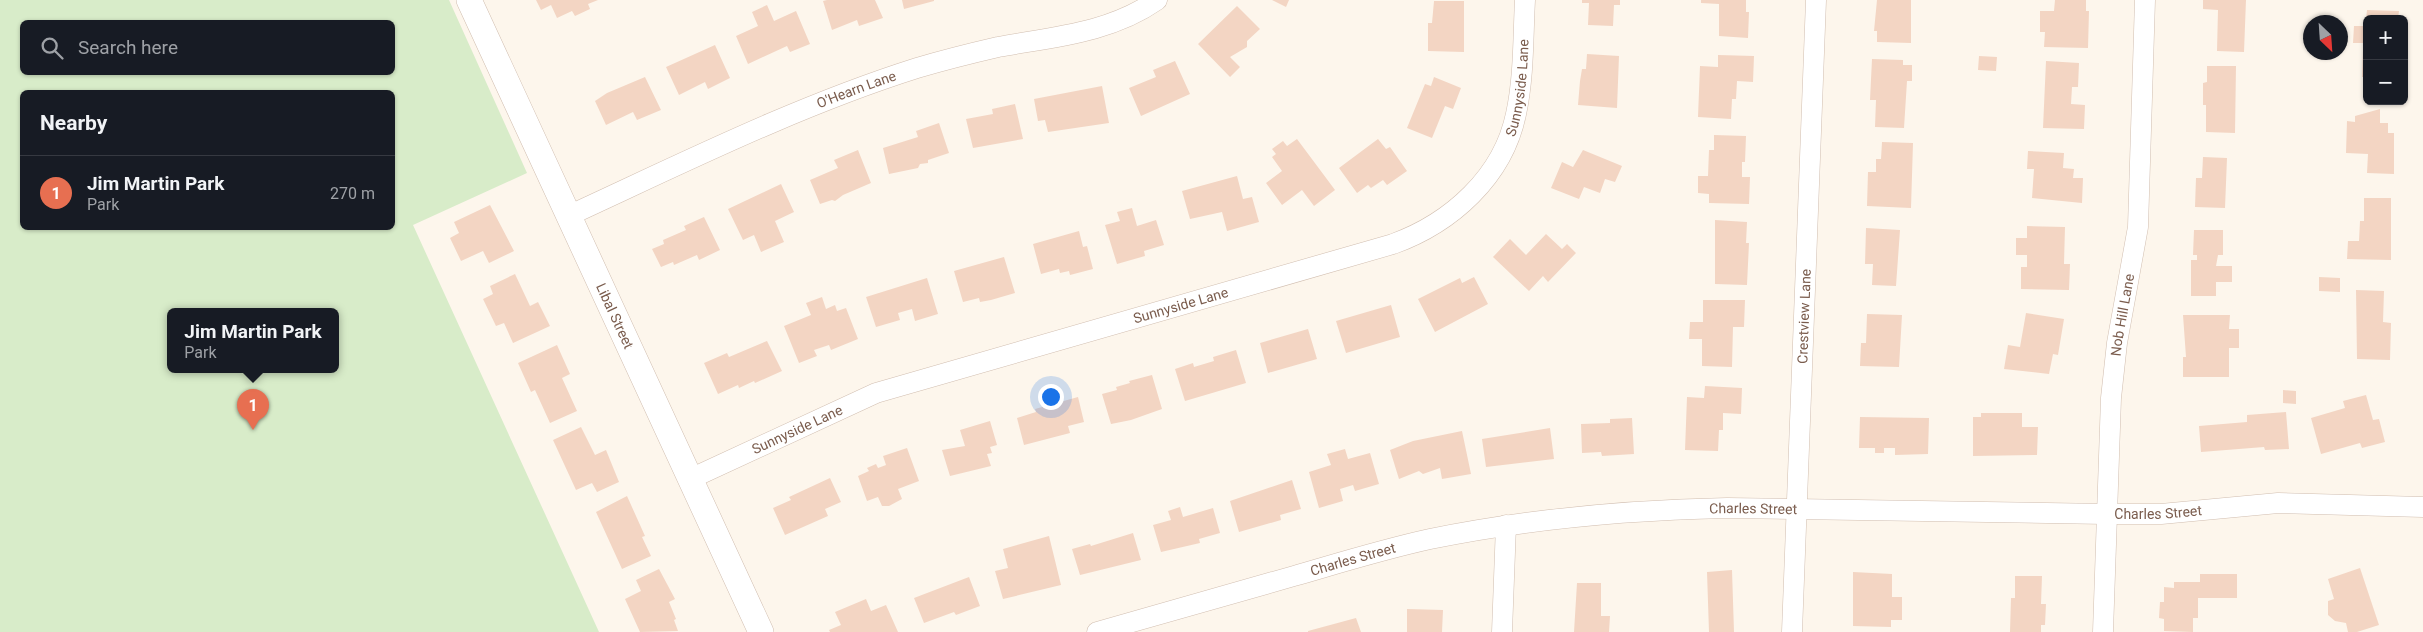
<!DOCTYPE html>
<meta charset="utf-8">
<style>
:root{--surface:#171b24;--page:#242831;--text:#f1f3f6;--muted:#9ea1a6;--line:#363941;--accent:#e76f51}
body{margin:0;font-family:Roboto,sans-serif;background:var(--page);color:var(--text)}
.controls{position:absolute;right:15px;top:15px;display:grid;overflow:hidden;border-radius:8px;box-shadow:0 1px 4px #0004}
.controls button{width:45px;height:45px;display:grid;place-items:center;padding:0;border:0;border-bottom:1px solid var(--line);background:var(--surface);color:var(--text);font:25px sans-serif}
.compass{position:absolute;left:2303px;top:15px;width:45px;height:45px;border-radius:50%;background:var(--surface);box-shadow:0 1px 4px #0004;rotate:155deg}
.you{position:absolute;left:1050px;top:396px;width:18px;height:18px;margin:-12px;border:4px solid #fff;border-radius:50%;background:#1a73e8;box-shadow:0 0 0 8px #1a73e833}
.badge{display:grid;place-items:center;width:32px;height:32px;border-radius:50%;background:var(--accent);color:#fff;font-size:16px;font-weight:700}
.pin{position:absolute;translate:-50% -41px;filter:drop-shadow(0 1px 2px #0008)}
.pin::after{content:'';position:absolute;top:26px;width:18px;height:15px;background:inherit;clip-path:polygon(0 0,100% 0,50% 100%)}
.popup{position:absolute;left:167px;top:308px;width:172px;height:65px;box-sizing:border-box;display:grid;place-content:center;border-radius:8px;background:var(--surface);filter:drop-shadow(0 1px 4px #0005);font-size:16px;white-space:nowrap;color:var(--muted)}
.popup b{font-size:19px;color:var(--text)}
.popup::after{content:'';position:absolute;left:50%;top:100%;margin-left:-10px;border:10px solid transparent;border-top-color:var(--surface)}
.list{margin:0;padding:0;list-style:none}
h2{display:flex;justify-content:space-between;align-items:center;height:65px;margin:0;padding:0 20px;font-size:21px}
h2 small{font-size:16px;font-weight:400;color:var(--muted)}
.list li{display:grid;grid-template-columns:32px 1fr auto;gap:15px;align-items:center;box-sizing:border-box;height:75px;padding:0 20px;border-top:1px solid var(--line)}
.list b{display:block;font-size:19px;white-space:nowrap}
.list p{margin:0;font-size:16px;white-space:nowrap;color:var(--muted)}
.list em{font-size:16px;font-style:normal;color:var(--muted)}
.icon{flex:none;width:28px;height:28px;fill:none;stroke:currentColor;stroke-width:2;stroke-linecap:round;stroke-linejoin:round}
.map{position:relative;flex:none;width:2423px;height:632px;overflow:hidden}
.search{position:absolute;background:var(--surface);box-shadow:0 1px 4px #0004;left:20px;top:20px;width:375px;height:55px;display:flex;align-items:center;gap:12px;box-sizing:border-box;padding:0 18px;border-radius:8px;color:var(--muted);font-size:19px}
.panel{position:absolute;background:var(--surface);box-shadow:0 1px 4px #0004;left:20px;top:90px;width:375px;height:140px;border-radius:8px}
.map>svg:first-child{display:block}
.green{fill:#d8ecc9;fill-rule:evenodd}
.building{fill:#f3d5c3}
.lines{fill:none;stroke-linecap:round;stroke-linejoin:round}
.minor-casing{stroke:#d1beb0;stroke-width:21}
.tertiary-casing{stroke:#d1beb0;stroke-width:26}
.minor{stroke:#fff;stroke-width:20}
.tertiary{stroke:#fff;stroke-width:25}
.labels{text-anchor:middle;dominant-baseline:central;stroke-width:4;stroke-linejoin:round;paint-order:stroke}
.street-label{font-size:14px;fill:#7a5c4d;stroke:#fffaf3}
</style>
<div class="map">
<svg width="2423" height="632" viewBox="0 0 2423 632">
<rect width="100%" height="100%" fill="#fdf6ec"/>
<path class="green" d="M0,0h449l78,173 -114,52 186,407h-599zM22,22h370v50h-370zM22,92h370v136h-370zM170,311h166v58h-166z"/>
<path class="building" d="M536,0h62l-10,4 2,5 -15,7 -3,-5 -15,7 -6,-13 -10,5z
M827,0h48l8,18 -24,8 -2,-6 -25,10 -9,-29z
M902,0h32v1l-30,8z
M1272,0h17l-3,7z
M1582,0h38v5h-6l-1,21 -25,-1 1,-22h-7z
M1701,0h45v12h3l-1,26 -29,-2v-32l-18,-1z
M1877,0h34v43l-34,-1v-11h-3z
M2055,0h31v11h3l-1,37 -44,-1 1,-15h-5v-21h14z
M2203,0h43l-2,52 -27,-1 1,-41 -15,-1z
M1434,1h30v51l-36,-1v-28h4z
M767,5l7,16 22,-10 14,33 -20,8 -3,-6 -39,18 -12,-28 22,-10 -6,-14z
M1237,6l23,23 -13,12v6l-17,10 10,10 -10,10 -32,-33z
M2367,10l32,1 -1,8h-32z
M2354,26h13v17h-14z
M715,45l15,33 -22,11 -3,-7 -26,13 -13,-28z
M2363,50h4v27h-5z
M1587,54l32,2 -2,52 -39,-3 2,-24 2,-12h4z
M1718,55l36,1 -1,26 -16,-1 -1,18h-4l-1,20 -33,-2 2,-51 18,1z
M1979,56l18,1 -1,14 -18,-1z
M1872,59l31,1v5h9v16h-5l-3,47 -29,-1 1,-27h-6z
M1175,61l15,33 -49,22 -12,-28 27,-11 -3,-7z
M2046,61l33,2 -1,24h-6l-1,17 14,1 -1,24 -41,-1z
M2207,66h29l-1,67 -29,-1v-27h-3v-22l4,-1z
M645,77l16,33 -24,10 -4,-8 -27,13 -11,-24 12,-8z
M1434,77l27,11 -8,21 -8,-3 -13,32 -25,-10 18,-44 6,2z
M1102,86l7,37 -61,9 -3,-12 -7,1 -4,-22z
M1015,104l8,35 -50,9 -7,-29 27,-5 -1,-5z
M2380,109v14h8v10h6v41l-27,-1 1,-19 -22,-1 1,-32 8,1v-6z
M939,123l10,30 -21,7v3l-8,1 -2,4 -29,6 -6,-26 35,-11 -2,-6z
M1714,135l32,1 -1,26h-3v15h8l-1,27 -40,-1v-9l-11,-1v-17h10l1,-26h5z
M1297,139l38,51 -21,16 -12,-16 -20,15 -16,-22 16,-12 -10,-14 4,-3 -4,-5 11,-8 4,5z
M1378,139l8,10 4,-2 17,24 -20,14 -4,-5 -12,8 -3,-3 -11,8 -18,-25z
M1882,142l31,1 -2,65 -44,-2 1,-34h8v-13h5z
M858,150l13,33 -28,12 -8,6 -3,-1 -12,4 -10,-24 28,-12 -4,-8z
M1583,150l39,16 -7,16 -10,-3 -5,14 -16,-6 -5,12 -28,-11 11,-26 11,5z
M2028,151l36,2 -1,15 11,1 -1,9h10l-1,25 -50,-5 2,-29h-7z
M2203,157l24,1 -2,50 -30,-1 1,-29h6z
M1237,176l6,23 9,-2 7,25 -32,9 -5,-19 -32,7 -8,-28z
M781,184l13,28 -19,9 9,21 -23,10 -7,-17 -11,5 -15,-31z
M2364,198h27v62l-44,-1 1,-18h11l1,-20h4z
M490,205l24,46 -25,12 -6,-12 -22,10 -11,-23 9,-5 -5,-11z
M1132,208l5,18 19,-6 8,25 -20,6 1,5 -28,8 -12,-39 15,-4 -3,-9z
M704,217l16,33 -21,10 -2,-5 -23,10 -1,-3 -12,5 -9,-18 12,-5 -1,-4 23,-10 -2,-4z
M1715,220l32,2 -1,21h3l-2,42 -32,-1z
M2027,226l38,1 -1,37h6l-1,26 -48,-1v-22h6v-12h-11v-17h11z
M1866,228l34,2 -4,56 -24,-1 1,-21h-8z
M2194,230h29v25h-5l-2,11h16v16h-16v14h-25v-36h6v-5h-4z
M1079,231l4,16 4,-1 6,23 -23,6 -1,-4 -9,2 -1,-4 -18,5 -8,-30z
M1546,234l16,15 5,-5 9,9 -28,29 -5,-6 -14,15 -36,-34 17,-18 16,16z
M1004,257l11,36 -24,7 -11,2 -1,-4 -16,4 -9,-31z
M515,274l15,32 8,-4 12,24 -37,17 -9,-20 -8,3 -13,-27 10,-5 -3,-8z
M1474,277l14,27 -53,28 -17,-33 42,-21 2,5z
M2319,277l21,1v14l-21,-1z
M927,278l11,36 -23,7 -3,-12 -14,4 2,7 -24,7 -10,-30z
M2356,290l28,1 -1,31 8,1 -1,37 -33,-1z
M822,297l4,12 9,-4 2,6 9,-3 12,31 -27,11 -2,-5 -15,5 3,6 -18,7 -15,-37 27,-11 -5,-12z
M1703,300h42l-1,27h-11l-1,40 -30,-1v-27h-13l1,-17h13z
M1391,305l9,32 -54,16 -10,-32z
M2026,313l38,6 -6,36 -5,-1 -4,20 -45,-5 4,-24 12,2z
M1867,314l35,1 -3,52 -39,-1 1,-23h5z
M2183,315h47l-1,14h10v19h-10v29h-46v-20h3z
M1308,329l9,30 -49,14 -8,-30z
M767,341l15,30 -27,12 -1,-2 -15,7 -1,-3 -20,9 -14,-31 23,-10 2,4z
M557,345l13,29 -8,4 15,33 -27,12 -15,-33 -4,2 -13,-29z
M1236,350l10,33 -61,18 -10,-32 18,-6 1,4 20,-6 -1,-4z
M1152,375l10,34 -31,11 -20,4 -9,-30 15,-4 -1,-3 14,-4 -1,-2z
M1705,386l37,2 -1,26 -18,-1v17h-4l-1,21 -33,-1 2,-53 17,1z
M2283,390l13,1v13l-13,-1z
M2366,395l7,25 6,-1 6,23 -23,6 -2,-5 -39,11 -10,-36 34,-10 -2,-7z
M1078,397l6,25 -16,4 2,7 -46,12 -7,-27 19,-6 -1,-3z
M2286,412l3,37 -24,1 -1,-3 -63,5 -2,-26 48,-4v-7z
M1981,413h41v14h16l-1,28 -64,1v-39h8z
M1860,417l69,1 -1,36 -33,1v-7h-11v5h-9v-5h-16z
M1632,418l2,36 -32,2 -1,-4 -19,1 -1,-29 29,-1v-4z
M990,421l7,24 -7,2 2,6 -5,1 4,12 -41,10 -8,-26 23,-4 -5,-16z
M581,427l14,28 11,-5 13,32 -22,10 -5,-9 -16,7 -23,-50z
M1550,428l4,31 -68,8 -4,-28z
M1462,431l9,43 -29,5 -2,-11 -17,6 -4,-3 -20,8 -9,-29 23,-9z
M907,448l12,33 -21,8 4,10 -13,7h-7l-4,-9 -11,4 -9,-25 11,-5 -2,-3 9,-4 2,4 8,-3 -3,-9z
M1345,449l3,10 22,-6 9,31 -24,7 -2,-6 -13,4 3,12 -24,7 -10,-36 22,-7 -4,-11z
M830,478l11,24 -16,7 3,7 -43,19 -12,-27 18,-8 -2,-3z
M1292,480l9,29 -21,6 1,5 -42,12 -9,-31z
M627,496l18,40 -3,1 9,19 -29,13 -26,-57z
M1180,507l3,10 30,-9 7,25 -21,6 1,4 -39,9 -8,-27 18,-5 -3,-9z
M1133,533l8,27 -61,15 -8,-26 18,-5 1,2z
M1049,536l12,49 -58,14 -8,-28 13,-3 -5,-19z
M2360,568l19,57 -22,7h-9l-2,-9 -11,-2 -7,-6v-14l6,-2 -6,-20z
M659,569l16,30 -6,3 7,17 -2,1 4,11 -38,1 -15,-33 16,-8 -5,-11z
M1732,570l2,62h-25l-2,-60z
M1853,572l39,2v23h10v23h-11v7l-38,-1z
M2200,574h37v24h-39v20h-5v14l-29,-1v-12l-5,-1 1,-16h4v-15l10,1v-6h26z
M2015,576h27l-1,28h5l-1,21h-4v7h-31l1,-34h4z
M969,577l11,29 -24,9 -2,-3 -30,11 -10,-25z
M1577,583h24v33h9l-1,16h-35z
M866,599l5,12 15,-6 12,27h-68l-1,-2 12,-5 -6,-13z
M1407,609l36,1 -1,22h-35z
M1356,618l5,14h-53v-1z"/>
<g class="lines">
<g class="minor-casing">
<g id="minor">
<path id="s1" d="M568,216c115,-53 229,-110 349,-148 27,-8 55,-15 81,-21 55,-10 112,-14 159,-47"/>
<path id="s2" d="M690,479l186,-86 517,-149c58,-21 110,-67 123,-130 8,-37 7,-76 9,-114"/>
<path id="s3" d="M1097,632c66,-19 132,-38 197,-56 45,-13 90,-27 136,-37 98,-20 196,-29 297,-31l379,6h55l117,-11 145,4"/>
<path d="M1502,632l4,-107"/>
<path id="s4" d="M1792,632l24,-632"/>
<path id="s5" d="M2103,632l8,-234 6,-55 21,-116 7,-227"/>
</g>
</g>
<g class="tertiary-casing">
<g id="tertiary">
<path id="s6" d="M469,0l292,632"/>
</g>
</g>
<use href="#minor" class="minor"/>
<use href="#tertiary" class="tertiary"/>
</g>
<g class="labels">
<g class="street-label">
<text stroke="none"><textPath href="#s2" startOffset="956">Sunnyside Lane</textPath></text>
<text stroke="none"><textPath href="#s1" startOffset="315">O'Hearn Lane</textPath></text>
<text stroke="none"><textPath href="#s2" startOffset="522">Sunnyside Lane</textPath></text>
<text stroke="none"><textPath href="#s6" startOffset="348">Libal Street</textPath></text>
<text stroke="none"><textPath href="#s4" startOffset="316">Crestview Lane</textPath></text>
<text stroke="none"><textPath href="#s5" startOffset="318">Nob Hill Lane</textPath></text>
<text stroke="none"><textPath href="#s2" startOffset="118">Sunnyside Lane</textPath></text>
<text stroke="none"><textPath href="#s3" startOffset="671">Charles Street</textPath></text>
<text stroke="none"><textPath href="#s3" startOffset="1076">Charles Street</textPath></text>
<text stroke="none"><textPath href="#s3" startOffset="266">Charles Street</textPath></text>
</g>
</g>
</svg>
<div class="controls">
<button>+</button>
<button>−</button>
</div>
<svg class="compass" viewBox="-18 -18 36 36"><path d="M0-13l5 13h-10z" fill="#e53935"/><path d="M0 13l5-13h-10z" fill="#9ea1a6"/></svg>
<div class="you"></div>
<div class="pin badge" style="left:253px;top:430px">1</div>
<div class="popup"><b>Jim Martin Park</b>Park</div>
<div class="search"><svg class="icon" aria-label="search" viewBox="0 0 24 24"><circle cx="10" cy="10" r="6"/><path d="M15 15l6 6"/></svg>Search here</div>
<section class="panel">
<h2>Nearby<small></small></h2>
<ul class="list">
<li><span class="badge">1</span><div><b>Jim Martin Park</b><p>Park</p></div><em>270 m</em></li>
</ul>
</section>
</div>
